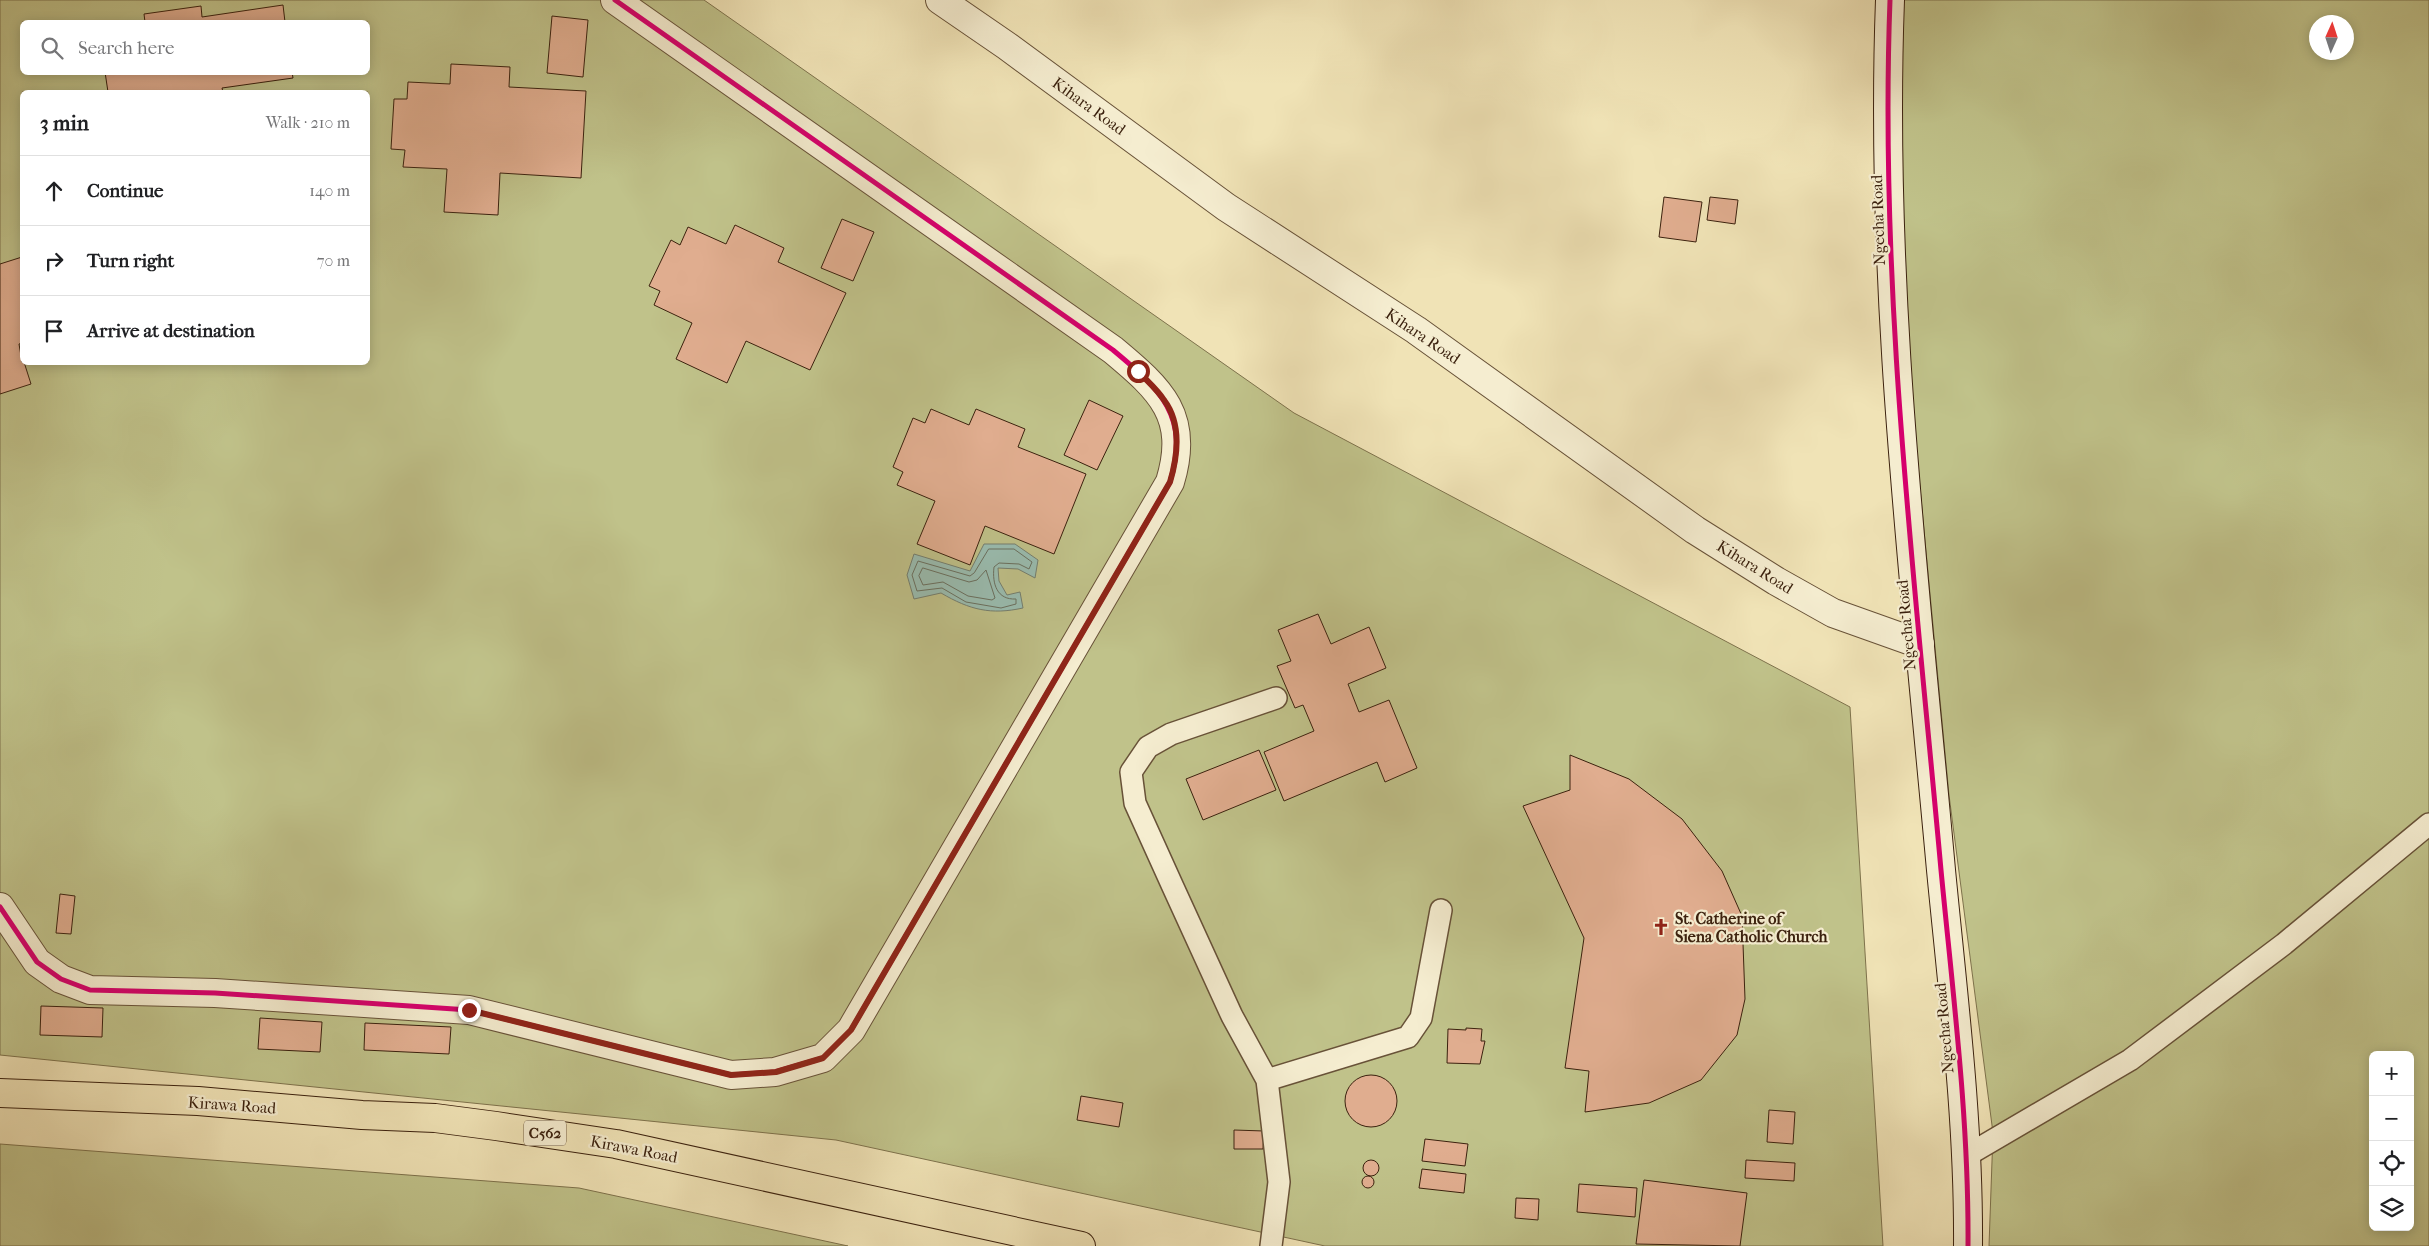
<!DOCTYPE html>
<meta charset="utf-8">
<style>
:root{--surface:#fff;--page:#f6f6f6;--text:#202124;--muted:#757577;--line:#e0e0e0}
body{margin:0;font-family:"IM FELL French Canon",serif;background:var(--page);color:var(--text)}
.controls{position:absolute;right:15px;bottom:15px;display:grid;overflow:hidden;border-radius:8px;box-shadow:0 2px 12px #0003}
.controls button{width:45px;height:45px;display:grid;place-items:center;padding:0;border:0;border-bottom:1px solid var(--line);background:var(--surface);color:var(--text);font:25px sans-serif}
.compass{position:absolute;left:2309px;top:15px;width:45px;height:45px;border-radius:50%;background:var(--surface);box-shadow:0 2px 12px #0003;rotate:3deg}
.stop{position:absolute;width:15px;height:15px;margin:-11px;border:4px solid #8f2418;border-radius:50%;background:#fff}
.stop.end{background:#8f2418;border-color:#fff;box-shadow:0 1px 5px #0008}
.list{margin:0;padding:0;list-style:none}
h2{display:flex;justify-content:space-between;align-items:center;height:65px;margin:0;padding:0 20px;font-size:21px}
h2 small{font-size:16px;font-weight:400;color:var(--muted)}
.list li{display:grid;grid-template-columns:32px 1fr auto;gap:15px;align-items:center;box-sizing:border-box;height:70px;padding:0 20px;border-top:1px solid var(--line)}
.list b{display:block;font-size:19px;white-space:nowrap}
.list em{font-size:16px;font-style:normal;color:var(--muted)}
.icon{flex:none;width:28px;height:28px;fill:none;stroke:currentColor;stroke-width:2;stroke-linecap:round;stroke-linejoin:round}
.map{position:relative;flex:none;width:2429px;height:1246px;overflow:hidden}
.search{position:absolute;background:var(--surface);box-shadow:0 2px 12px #0003;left:20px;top:20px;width:350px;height:55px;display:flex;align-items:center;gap:12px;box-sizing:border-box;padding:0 18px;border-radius:8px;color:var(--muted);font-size:19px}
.panel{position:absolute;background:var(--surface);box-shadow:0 2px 12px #0003;left:20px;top:90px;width:350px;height:275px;border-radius:8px}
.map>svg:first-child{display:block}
.green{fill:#c0c28a;stroke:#7e724c;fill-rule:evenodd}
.water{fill:#9abeb2;stroke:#747f70}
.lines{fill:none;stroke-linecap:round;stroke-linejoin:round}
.shore{stroke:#6a7060;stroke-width:1}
.building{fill:#e0ad8f;stroke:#3b210e}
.lane-casing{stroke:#685238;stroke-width:24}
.street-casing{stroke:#685238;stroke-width:30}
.secondary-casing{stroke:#3b210e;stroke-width:30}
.primary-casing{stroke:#3b210e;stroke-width:30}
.lane{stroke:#f5edd0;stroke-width:21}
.street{stroke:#f5edd0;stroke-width:28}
.secondary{stroke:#f5edd0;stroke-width:28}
.primary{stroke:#f0e3b6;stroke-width:28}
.cycleway-casing{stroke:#f5edd0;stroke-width:8}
.cycleway{stroke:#d6006c;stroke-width:5}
.route{stroke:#8f2418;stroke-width:6}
.labels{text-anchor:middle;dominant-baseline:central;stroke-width:4.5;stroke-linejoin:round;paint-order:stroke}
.shield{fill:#f5edd0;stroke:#735e48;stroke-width:1}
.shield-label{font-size:15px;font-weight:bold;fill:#3b210e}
.street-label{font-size:16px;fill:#3b210e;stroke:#f5edd0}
.poi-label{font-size:16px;font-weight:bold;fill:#3b210e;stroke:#f5edd0;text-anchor:start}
</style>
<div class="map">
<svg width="2429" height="1246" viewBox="0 0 2429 1246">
<rect width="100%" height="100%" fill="#f0e3b6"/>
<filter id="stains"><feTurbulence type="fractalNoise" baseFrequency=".004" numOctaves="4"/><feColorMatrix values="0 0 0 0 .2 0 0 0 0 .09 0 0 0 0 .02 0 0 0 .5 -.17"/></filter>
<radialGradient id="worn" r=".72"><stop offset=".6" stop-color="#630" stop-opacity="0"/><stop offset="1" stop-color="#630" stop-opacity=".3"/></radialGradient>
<path class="green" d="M0,0h704l590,413 556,294 33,539h-558l-489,-106 -836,-85zM22,22h346v50h-346zM22,92h346v270h-346z
M1898,0h531v1246h-440l4,-113 -44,-338 -42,-445zM2316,22h30v30h-30zM2373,1055h37v172h-37z
M0,1144l579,44 269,58h-848z"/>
<path class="water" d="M984,544h31l23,16 -3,18 -17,-9 -20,-1 1,13 8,14 13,-3 3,16c-32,7 -53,2 -82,-15l-27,6 -7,-24 7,-21 56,17z"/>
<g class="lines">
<path class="shore" d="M989,549h25l18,13 -3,7 -10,-5 -20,-1 -5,4c-2,17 3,33 22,32v5l-15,4 -35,-6 -24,-14 -25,3 -5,-16 6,-14 52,15 4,-3z
M923,568l46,14 8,-2 9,-10 9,28 -3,2 -24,-4 -25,-14 -20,3 -4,-9z"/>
</g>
<path class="building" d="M283,5l2,17h-140l-1,-8 57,-8 1,11z
M552,16l36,4 -5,57 -36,-4z
M451,64l59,3 -1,20 77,4 -5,87 -81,-5 -2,42 -54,-3 3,-43 -44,-2 2,-17 -14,-1 3,-50h13l1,-17 42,2z
M105,72h187l1,6 -71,10 1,4h-115z
M1664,197l38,5 -6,40 -37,-5z
M1710,197l28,3 -3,24 -28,-4z
M842,219l32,13 -21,49 -32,-13z
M735,225l49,23 -6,14 68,31 -36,77 -64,-29 -19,42 -51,-24 16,-36 -38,-18 6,-14 -11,-5 22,-46 9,5 8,-18 38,17z
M22,257v86l-3,1 3,18h2l7,22 -31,10v-130z
M1089,400l34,16 -26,54 -33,-15z
M931,409l38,16 7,-16 49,20 -7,18 68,27 -32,80 -69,-28 -15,39 -53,-21 18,-43 -38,-16 6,-13 -10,-5 20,-49 12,5z
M1318,614l13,30 38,-17 17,41 -38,16 11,28 30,-12 28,68 -32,14 -8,-20 -93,39 -20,-49 50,-21 -11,-26 -8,3 -18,-42 14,-5 -13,-31z
M1259,750l17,40 -73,30 -17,-41z
M1570,755l59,24 53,40 40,52 20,45 3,83 -8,36 -36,45 -52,23 -64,9 4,-41 -24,-3 19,-130 -61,-132 47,-16z
M60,894l15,2 -4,38 -15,-1z
M41,1006l62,2 -1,29 -62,-2z
M260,1018l62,4 -2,30 -62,-3z
M365,1023l86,4 -2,27 -85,-4z
M1466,1028l16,1 -1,12h4l-5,23 -33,-1 1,-34 18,1z
M1345 1101a26 26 0 1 1 52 0a26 26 0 1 1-52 0Z
M1081,1096l42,7 -4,24 -42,-7z
M1769,1110l26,2 -2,32 -26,-2z
M1234,1130l30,1 -1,18h-29z
M1425,1139l43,5 -3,22 -43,-5z
M1746,1160l49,3 -1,18 -49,-3z
M1363 1168a8 8 0 1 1 16 0a8 8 0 1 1-16 0Z
M1422,1169l44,5 -2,19 -45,-5z
M1362 1182a6 6 0 1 1 12 0a6 6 0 1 1-12 0Z
M1644,1180l103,13 -7,53 -104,-2z
M1579,1184l58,4 -2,29 -58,-5z
M1516,1198l23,1 -1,21 -23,-2z"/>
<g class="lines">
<g class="lane-casing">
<path id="lane" d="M1267,1080l141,-43 13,-19 20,-108
M1966,1156l164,-96 154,-116 145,-120
M1271,1246l8,-64 -12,-102 -35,-64 -59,-129 -38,-84 -4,-31 17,-25 23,-13 105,-36"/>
</g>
<g class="street-casing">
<path id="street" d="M940,0l67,46 219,161 190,123 279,200 81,51 57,32 87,31
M0,907l37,55 24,17 29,11 125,3 254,17 262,65 44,-3 48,-14 28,-28 319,-548c20,-66 -9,-92 -57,-132l-498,-350"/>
</g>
<g class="secondary-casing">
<path id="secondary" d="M1890,0c-11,291 25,581 51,870 12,125 28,250 27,376"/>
</g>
<g class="primary-casing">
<path id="primary" d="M0,1093l198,8 164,14 73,3 61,8 120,18 465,102"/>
</g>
<use href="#lane" class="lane"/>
<use href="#street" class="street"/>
<use href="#secondary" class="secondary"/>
<use href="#primary" class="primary"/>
<g class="cycleway-casing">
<path id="cycleway" d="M1890,0c-11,291 25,581 51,870 12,125 28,250 27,376
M0,907l37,55 24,17 29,11 125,3 254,17 262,65 44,-3 48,-14 28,-28 319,-548c20,-66 -9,-92 -57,-132l-498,-350"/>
</g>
<use href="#cycleway" class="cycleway"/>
</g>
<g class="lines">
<path class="route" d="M469,1010l262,65 45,-3 47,-14 28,-28 319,-548c8,-27 12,-58 -6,-82 -7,-11 -18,-20 -26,-29"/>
</g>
<defs>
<g id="church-bare" transform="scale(1.35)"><path d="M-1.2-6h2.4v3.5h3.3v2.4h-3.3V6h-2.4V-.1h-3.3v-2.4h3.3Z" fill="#8f2418" stroke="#f5edd0" stroke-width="2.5" paint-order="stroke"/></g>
</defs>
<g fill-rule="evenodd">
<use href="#church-bare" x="1661" y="927"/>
</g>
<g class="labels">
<rect class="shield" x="524" y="1120.5" width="42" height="25" rx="4"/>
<g class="shield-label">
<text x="545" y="1133">C562</text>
</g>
<g class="street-label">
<text transform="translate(1089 106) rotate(36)">Kihara Road</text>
<text transform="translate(1878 220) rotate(-92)">Ngecha Road</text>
<text transform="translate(1423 336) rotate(34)">Kihara Road</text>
<text transform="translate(1755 567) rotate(32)">Kihara Road</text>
<text transform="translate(1906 625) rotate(-95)">Ngecha Road</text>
<text transform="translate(1944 1028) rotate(-95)">Ngecha Road</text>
<text transform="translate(232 1105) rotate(4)">Kirawa Road</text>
<text transform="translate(634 1149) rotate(11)">Kirawa Road</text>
</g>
<g class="poi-label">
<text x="1675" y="918">St. Catherine of<tspan x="1675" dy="18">Siena Catholic Church</tspan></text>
</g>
</g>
<rect width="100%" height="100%" filter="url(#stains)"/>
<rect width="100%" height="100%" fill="url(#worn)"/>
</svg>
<div class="controls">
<button>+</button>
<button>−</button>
<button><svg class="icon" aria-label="locate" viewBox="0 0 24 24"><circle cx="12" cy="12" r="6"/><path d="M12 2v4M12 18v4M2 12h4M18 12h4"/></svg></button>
<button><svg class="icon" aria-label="layers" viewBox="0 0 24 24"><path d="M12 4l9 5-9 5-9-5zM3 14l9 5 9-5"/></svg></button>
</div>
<svg class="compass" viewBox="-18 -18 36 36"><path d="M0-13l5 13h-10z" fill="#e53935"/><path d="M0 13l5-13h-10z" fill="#757577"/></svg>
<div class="stop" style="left:1138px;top:371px"></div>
<div class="stop end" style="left:469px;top:1010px"></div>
<div class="search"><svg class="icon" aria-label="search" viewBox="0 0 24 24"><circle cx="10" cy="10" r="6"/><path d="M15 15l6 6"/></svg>Search here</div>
<section class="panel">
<h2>3 min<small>Walk · 210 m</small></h2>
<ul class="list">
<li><svg class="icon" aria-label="ahead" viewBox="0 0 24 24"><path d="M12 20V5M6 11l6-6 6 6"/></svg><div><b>Continue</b></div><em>140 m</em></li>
<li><svg class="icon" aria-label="right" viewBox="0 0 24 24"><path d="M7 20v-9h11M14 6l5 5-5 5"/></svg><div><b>Turn right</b></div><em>70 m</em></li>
<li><svg class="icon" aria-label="arrive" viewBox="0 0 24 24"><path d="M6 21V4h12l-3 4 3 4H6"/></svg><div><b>Arrive at destination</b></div></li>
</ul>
</section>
</div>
